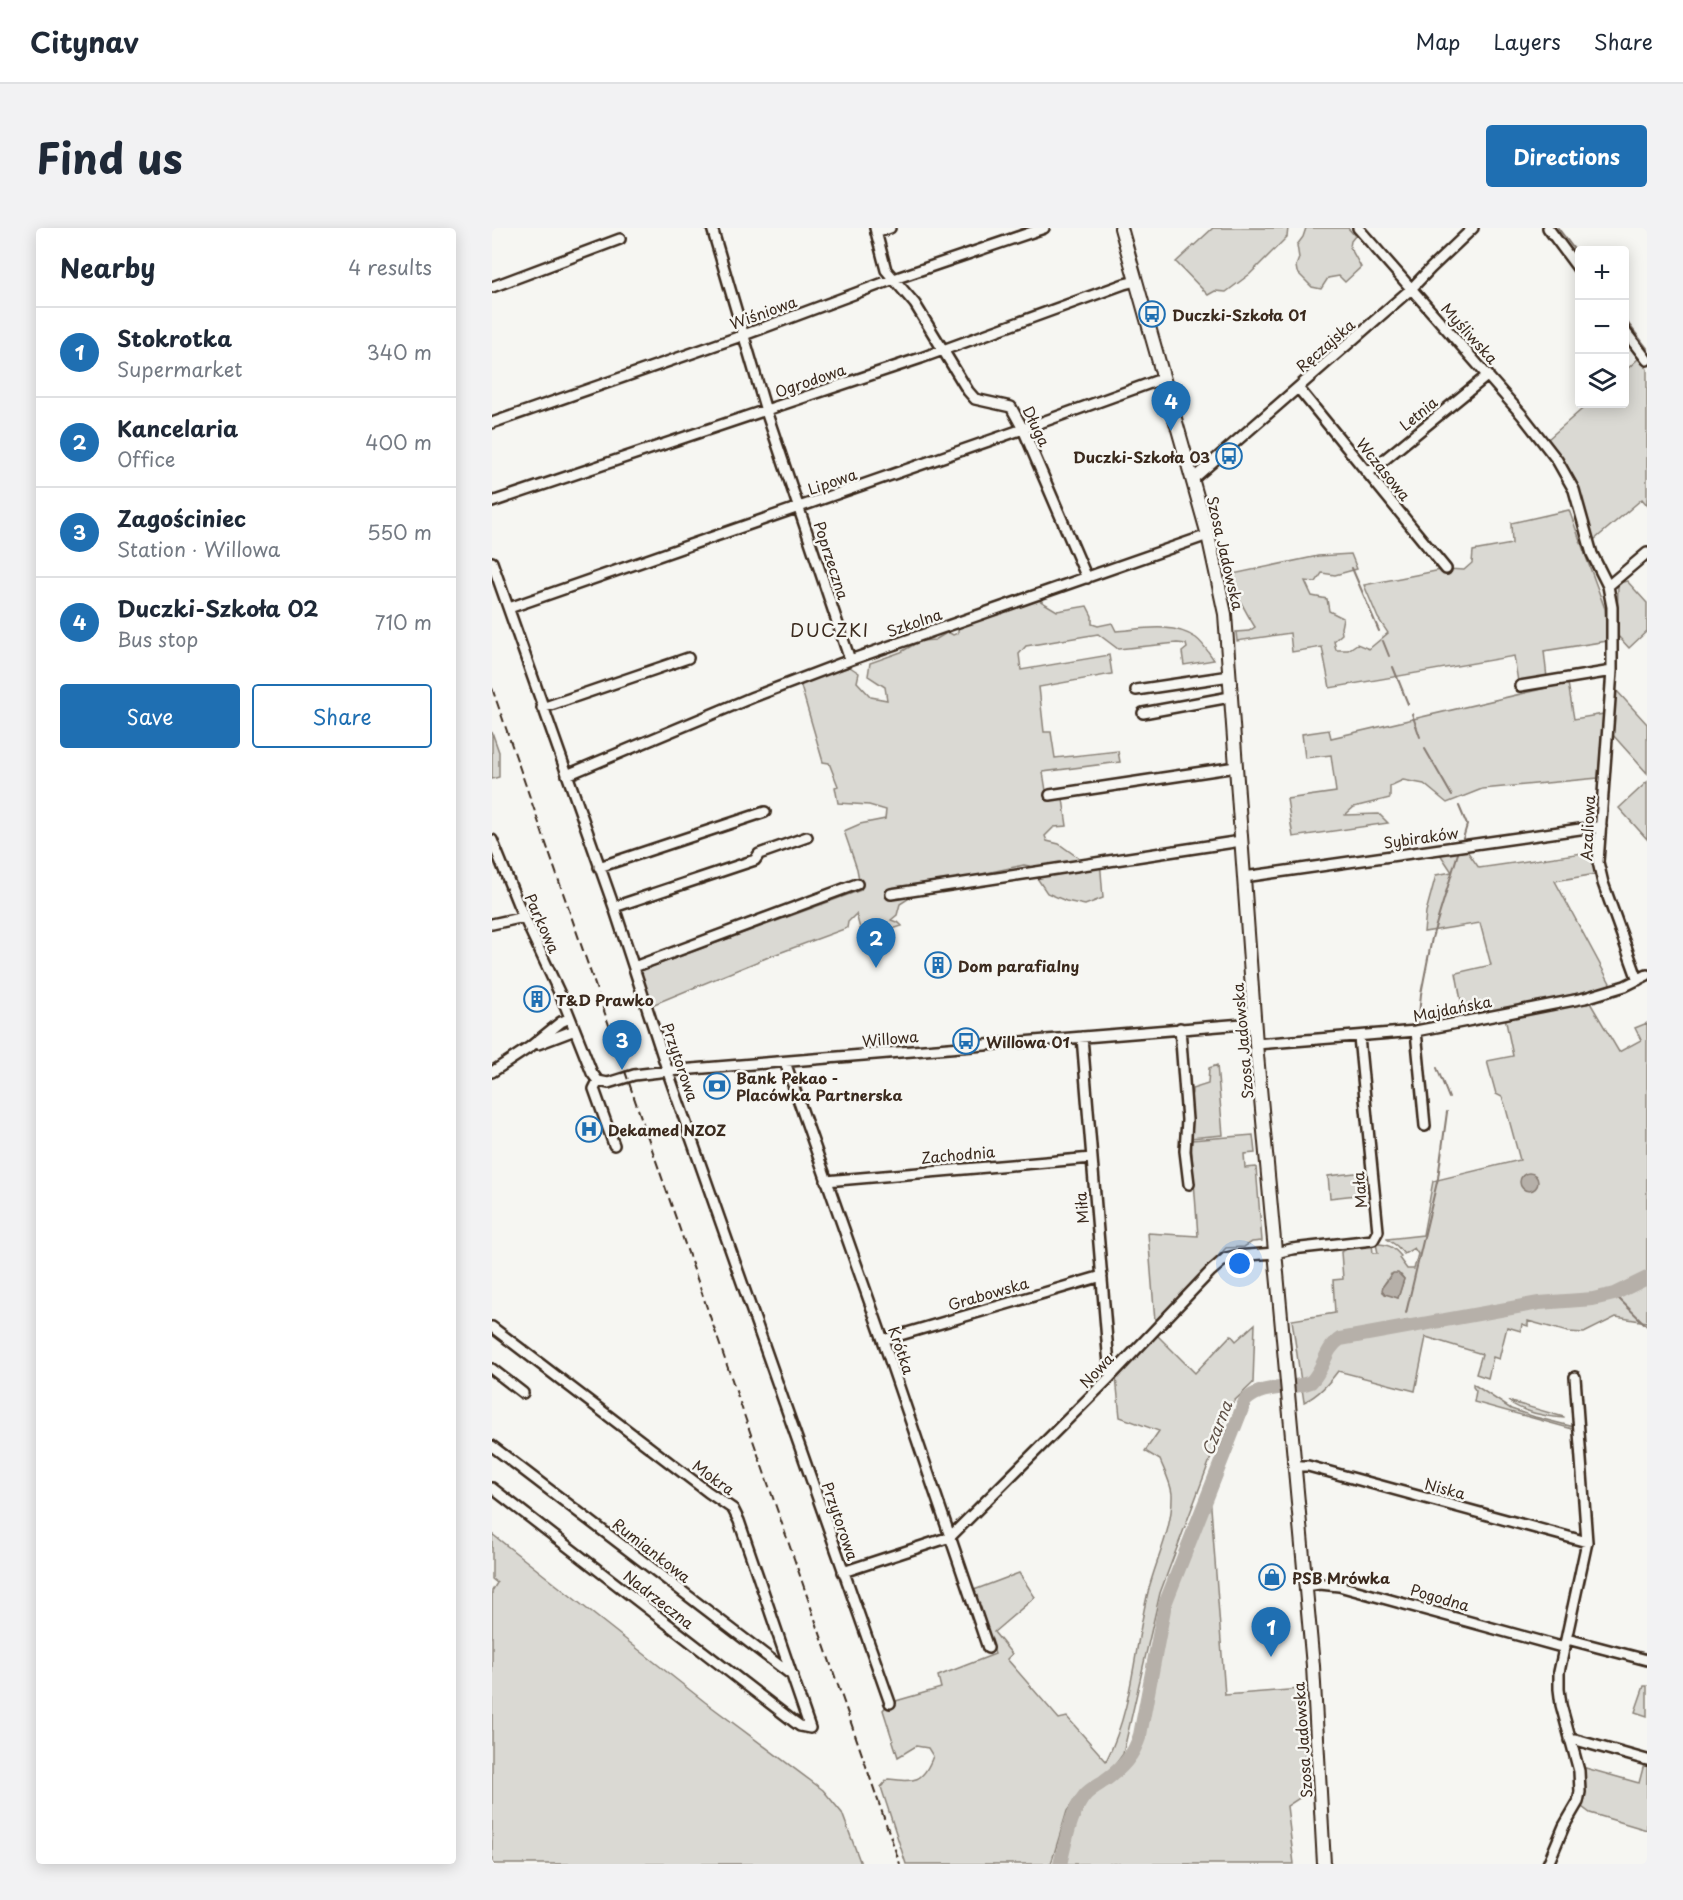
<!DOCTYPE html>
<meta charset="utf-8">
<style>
:root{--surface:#fff;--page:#f2f2f3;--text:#1f2937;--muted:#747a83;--line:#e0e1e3;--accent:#1f6fb2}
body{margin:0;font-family:"Playpen Sans",sans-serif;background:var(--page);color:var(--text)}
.controls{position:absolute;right:18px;top:18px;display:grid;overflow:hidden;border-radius:6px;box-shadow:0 3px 15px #0003}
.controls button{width:54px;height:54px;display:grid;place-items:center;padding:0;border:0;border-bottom:2px solid var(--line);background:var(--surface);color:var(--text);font:30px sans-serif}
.you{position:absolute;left:748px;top:1036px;width:21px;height:21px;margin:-15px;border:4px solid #fff;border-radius:50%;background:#1a73e8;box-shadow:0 0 0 9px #1a73e833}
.badge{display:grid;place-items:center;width:39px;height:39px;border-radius:50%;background:var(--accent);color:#fff;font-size:20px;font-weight:700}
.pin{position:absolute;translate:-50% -50px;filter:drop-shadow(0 2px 3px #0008)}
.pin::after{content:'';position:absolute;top:32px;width:21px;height:18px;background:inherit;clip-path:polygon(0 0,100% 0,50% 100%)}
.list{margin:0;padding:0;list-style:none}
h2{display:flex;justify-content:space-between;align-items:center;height:78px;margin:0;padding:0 24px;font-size:26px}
h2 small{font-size:20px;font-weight:400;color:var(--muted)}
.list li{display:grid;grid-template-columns:39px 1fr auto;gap:18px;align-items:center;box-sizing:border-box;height:90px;padding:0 24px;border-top:2px solid var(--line)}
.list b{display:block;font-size:22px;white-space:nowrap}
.list p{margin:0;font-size:20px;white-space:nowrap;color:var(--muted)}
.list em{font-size:20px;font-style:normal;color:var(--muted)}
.actions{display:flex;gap:12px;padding:18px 24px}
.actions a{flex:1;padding:14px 0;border:2px solid var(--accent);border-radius:6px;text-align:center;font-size:21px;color:var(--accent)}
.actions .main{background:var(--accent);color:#fff}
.icon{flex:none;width:33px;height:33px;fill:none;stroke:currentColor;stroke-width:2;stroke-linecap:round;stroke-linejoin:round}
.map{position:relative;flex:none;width:1155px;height:1636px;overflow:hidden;border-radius:6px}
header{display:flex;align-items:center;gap:36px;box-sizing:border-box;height:84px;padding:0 30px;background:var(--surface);border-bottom:2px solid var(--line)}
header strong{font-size:28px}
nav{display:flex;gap:33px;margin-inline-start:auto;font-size:21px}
.intro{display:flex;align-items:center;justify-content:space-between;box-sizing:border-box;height:144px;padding:0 36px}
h1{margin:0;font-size:42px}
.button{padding:15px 27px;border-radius:6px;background:var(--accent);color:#fff;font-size:21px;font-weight:700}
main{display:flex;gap:36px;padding:0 36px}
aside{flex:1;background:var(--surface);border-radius:6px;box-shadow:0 3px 15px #0003}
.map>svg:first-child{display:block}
.green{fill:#dad9d3;stroke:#8a8278;stroke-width:1.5;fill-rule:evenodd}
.water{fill:#b6b0a9;stroke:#857a71;stroke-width:1.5}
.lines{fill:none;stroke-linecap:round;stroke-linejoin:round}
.stream{stroke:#857a71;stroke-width:2}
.river{stroke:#b6b0a9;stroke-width:14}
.minor-casing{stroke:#3b2a1e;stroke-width:14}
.major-casing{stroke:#3b2a1e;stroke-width:16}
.minor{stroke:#f6f6f2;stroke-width:9}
.major{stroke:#f6f6f2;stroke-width:12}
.rail{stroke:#3b2a1e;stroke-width:2;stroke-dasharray:9 4.5;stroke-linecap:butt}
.labels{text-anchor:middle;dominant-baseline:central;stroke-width:5;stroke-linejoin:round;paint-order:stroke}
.street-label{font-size:15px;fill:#3b2a1e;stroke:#f6f6f2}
.poi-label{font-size:15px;font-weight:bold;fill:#3b2a1e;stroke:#f6f6f2;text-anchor:start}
.water-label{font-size:16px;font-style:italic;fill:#605248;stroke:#f6f6f2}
.quarter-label{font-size:18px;letter-spacing:1.5px;fill:#3b2a1e;stroke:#f6f6f2}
</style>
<header>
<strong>Citynav</strong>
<nav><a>Map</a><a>Layers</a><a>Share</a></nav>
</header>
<div class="intro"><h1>Find us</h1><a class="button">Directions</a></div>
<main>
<aside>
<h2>Nearby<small>4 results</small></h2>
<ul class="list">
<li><span class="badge">1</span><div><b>Stokrotka</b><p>Supermarket</p></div><em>340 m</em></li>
<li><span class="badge">2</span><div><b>Kancelaria</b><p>Office</p></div><em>400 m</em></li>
<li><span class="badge">3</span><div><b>Zagościniec</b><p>Station · Willowa</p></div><em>550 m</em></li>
<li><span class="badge">4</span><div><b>Duczki-Szkoła 02</b><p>Bus stop</p></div><em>710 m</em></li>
</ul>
<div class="actions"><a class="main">Save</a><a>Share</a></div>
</aside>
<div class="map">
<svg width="1155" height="1636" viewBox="0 0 1155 1636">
<rect width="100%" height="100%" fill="#f6f6f2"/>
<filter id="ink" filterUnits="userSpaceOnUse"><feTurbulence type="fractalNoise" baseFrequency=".0167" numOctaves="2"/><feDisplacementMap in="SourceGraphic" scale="12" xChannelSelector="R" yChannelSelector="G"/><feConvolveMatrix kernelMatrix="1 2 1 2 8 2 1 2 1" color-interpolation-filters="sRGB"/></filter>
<g filter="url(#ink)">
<path class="green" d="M721,0h75l-1,9 -37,37 -24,18 -11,-1 -7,4 -32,-33z
M814,0h42l7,8 -4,5 -1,6 11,20 -16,15 -6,-6 -11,2 -7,11 -9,-2 -15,-15 -1,-6 3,-8 -2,-13 6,-8z
M1147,130l8,11v136l-5,-6 -48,41 -17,-57 -13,-23 -16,-21 40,-35h36l1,-33z
M1077,282l36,99 2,32 -63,10 3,27 -29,4 -4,-26 -184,32 -8,-41 -30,5 -2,-19 -53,8 -1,-9 13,-1 6,-4c-10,-15 -16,-31 -27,-45v-7l90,-19 33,-2 6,15 -22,6 -13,-2 -6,9 -11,-1 7,15 15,3 2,12 14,7 -2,10 1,6 -8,7 2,9h12l9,-6 12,5 19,-16 -10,-15 -14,-33 82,-16 18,1 8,-7 1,-12 39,-7 -1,-21z
M1135,353l20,22v28l-18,17 -12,-13 1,-52z
M547,372l18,11 30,-5 5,10v8l6,2 14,-3 4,8c26,-2 57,-9 80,7 7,5 13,15 18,22l-30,5 -2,-13 5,-4 -1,-4 -9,-1 -59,6 -20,-15 -72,12 -7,8 2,16 88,-15 3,19 -73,13 5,45h7l4,26 63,-7 2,11 -77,10 4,25 16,2 4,27 -13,1 -9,9 2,5 12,3 24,17 17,-2 3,39 -18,7 -19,-4 -19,-8 -18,-27 -5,-1 -43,9v12l-67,9 -14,9 -3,11 -6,5 8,3 3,3 -19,6h-22l-5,-18 -8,8 -1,6 -76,28 -119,49 -12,-34 221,-81 -4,-21 -13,-38 16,-7 25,-5 1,-9 -17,-5 -31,-2 -3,-16 3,-1 -9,-23 -6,-1 -23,-79 50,-16 9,6 -2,9 14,15 16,3 -2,-13 -17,-11 2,-13 31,-11 19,-11 15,-1 13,-8 5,3 5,-2v-5z
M1076,455l6,36 30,-5 -6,64 -116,11 -35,14 -23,-19 -21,-4 -13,6v12l-36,9 -9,8 34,-1 9,9 -95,14 -6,-38 49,-7 -5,-37 -26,3 -3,-24 27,-4 2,8z
M1123,463h2l30,33v49l-35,-39z
M0,504l7,20v25l-7,2z
M1155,554v57l-28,-31z
M973,620l14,20 117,-17v23l-41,7 56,104 -78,19 -69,13 -8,-44 35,-8 -11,-42 -56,9 2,-20 10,-37 16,-3 -14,-21z
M1097,773l30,51 22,-12 -6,-12 12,-5v299l-31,-5 -32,16 -16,-1 -40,-11v5l-6,-2 -1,7 -14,-4 -8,32 -6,-2 -5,21 -12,-4 6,-20 -56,-17 -11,54 -77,-20c-9,12 -19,24 -34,31l-12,-82 43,-7 -2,-33 10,-1 -2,-27 12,-6 19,-2 1,9h5l-2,-9c12,-1 18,4 25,12l-2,2 8,11h7l4,-15 -4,-6 -10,6 -7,-8 -10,-7 36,-4 10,-54 87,-21 -15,-55 -3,-8 -6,-3 -9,-33 26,-5 -8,-39zM899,1046l10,1 3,4 -6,19 -15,-6v-6z
M725,837l6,70 -33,3 -2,-35 4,-10v-4l16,-5 1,-16z
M761,907l2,18 -11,1 1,14 11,-1 6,74 -10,1 -8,5 -18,1 -71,74 -7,-89 50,3 -7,-96z
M872,944l1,22 -35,4 -2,-22z
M763,1096l-2,59 -22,21 -71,189 -37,161 -11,15 -35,28 -10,14 -16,53h-145l-25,-77 7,-8c27,3 35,4 45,-23l-5,-8 -12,-2 -18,11 -15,-47 6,-7 52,-15 -3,-12 57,-22 -21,-64 45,-17 16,24 -41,35 18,22 -5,5 52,60 8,-2 39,44c27,-53 28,-112 42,-169 8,-33 25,-63 24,-98 -1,-11 -8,-24 -12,-34l-15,-9 14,-20 -39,-14 -4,-40 41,-42 38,38 36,-38 5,6z
M981,1156l38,25 24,8 39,10 2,3 -102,-28 2,-11 -3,-4z
M1016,1173l56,16v1c-18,-1 -42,-6 -56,-17z
M718,1266l15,201 76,-6 6,104 -20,13 7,58h-230c6,-20 10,-45 22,-62 5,-7 15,-12 22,-17 18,-13 28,-28 36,-49l25,-131z
M0,1306l213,168 118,88 19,23 19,51h-369v-273l5,-8 -5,-4z
M1152,1458h3v30l-12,-4z
M1152,1536l3,1v65l-57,-17 -8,-6v-40l57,16z"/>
<path class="water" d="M1028 954a9 9 0 1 1 18 0a9 9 0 1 1-18 0Z
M901,1045h5l6,6 -6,19 -13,-4 -3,-4 1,-4z"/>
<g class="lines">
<path class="stream" d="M1066,0l22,29
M1132,90l23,30
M860,340l27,63
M891,413l6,15
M901,439l15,37
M920,486l8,23
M933,521l27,47
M967,578l8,19 -5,17
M926,797l3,-31 11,-56 27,-88
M945,840l12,30
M1122,1066l33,32
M914,1085l32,-135 9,-66
M912,1099l1,-6"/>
<path class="river" d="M568,1636c6,-23 10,-51 25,-69 5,-6 13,-10 19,-14 18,-13 29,-24 36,-46l25,-131 80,-203c19,-18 44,-10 66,-19 13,-12 13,-33 29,-43l199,-36 54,-4 21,-5 33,-16"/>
<g class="minor-casing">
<path id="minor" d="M220,0l54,183 84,249
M383,0l11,42 29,34 53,87 7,8 36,8 12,22 64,149
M866,0l164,187 35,45 17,30 18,64 16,32 4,21v64l-14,191 5,21 35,97
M1056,0l32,43
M384,5l14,-5
M0,59l128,-48
M1132,102l23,30
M807,161l147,180
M0,195l252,-88 150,-56 150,-51
M876,245l120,-98
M701,251l218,-190 20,-21 42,-40
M0,274l429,-144 203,-74 12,-3
M0,334l122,345 56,171 220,625
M1116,358l39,-33
M17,380l514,-179 133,-48 8,-1
M1028,458l92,-15
M644,462l94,-14
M50,480l146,-50
M651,485l87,-16
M75,547l186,-78 97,-37 358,-125
M558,567l186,-28
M0,612l26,64 47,101 27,68 6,8 10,2 26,-8 34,-4 587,-48
M107,639l166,-55
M752,649l357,-51
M399,666l350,-53
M122,679l141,-47 4,-6 48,-17
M0,696l32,-7
M142,739l223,-83
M688,800l7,92 -2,31 4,33
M924,803l9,95
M590,809l28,340
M46,816l37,-14
M764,816l160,-13 169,-33 40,-12 22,-11
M293,834l98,278 105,308
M0,844l38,-25 31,-25 9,-4
M106,853l-4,8 20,56
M334,953l266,-23
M0,1099l216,165 25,17 6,12 71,207 -10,-2 -7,-5 -301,-233
M391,1112l219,-64
M0,1141l31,24
M0,1218l301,230
M802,1238h14l279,76
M351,1344l107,-35 160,-160 101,-106 15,-13 9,-2 40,-3 17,-4 81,-9 5,-9 -19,-194
M813,1358l15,-2 19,2 226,62
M1075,1411l80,21
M1078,1512h6l71,20
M1056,1636l16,-38 14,-24 2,-10 -1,-21 -18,-66 -2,-16v-17l28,-130 -12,-165"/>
</g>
<g class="major-casing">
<path id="major" d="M629,0l87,307 17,79 31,430 57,622 11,198"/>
</g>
<use href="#minor" class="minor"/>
<use href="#major" class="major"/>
<path class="rail" d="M0,460l408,1176"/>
</g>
</g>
<defs>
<g id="bus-ring" transform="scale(1.35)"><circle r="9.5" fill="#f6f6f2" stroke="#1f6fb2" stroke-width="1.5"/><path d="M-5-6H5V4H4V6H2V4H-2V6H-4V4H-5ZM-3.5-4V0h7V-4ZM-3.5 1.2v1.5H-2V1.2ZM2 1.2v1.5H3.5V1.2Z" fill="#1f6fb2"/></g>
<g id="building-ring" transform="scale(1.35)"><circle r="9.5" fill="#f6f6f2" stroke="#1f6fb2" stroke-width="1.5"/><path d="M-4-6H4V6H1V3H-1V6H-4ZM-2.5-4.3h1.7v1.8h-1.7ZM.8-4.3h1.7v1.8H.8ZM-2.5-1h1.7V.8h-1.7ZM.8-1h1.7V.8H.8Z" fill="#1f6fb2"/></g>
<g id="bank-ring" transform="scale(1.35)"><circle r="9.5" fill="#f6f6f2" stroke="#1f6fb2" stroke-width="1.5"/><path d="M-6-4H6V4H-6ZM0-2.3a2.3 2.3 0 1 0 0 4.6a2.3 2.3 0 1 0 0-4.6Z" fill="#1f6fb2"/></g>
<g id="hospital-ring" transform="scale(1.35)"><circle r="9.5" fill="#f6f6f2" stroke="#1f6fb2" stroke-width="1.5"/><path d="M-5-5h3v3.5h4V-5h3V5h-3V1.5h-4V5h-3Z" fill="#1f6fb2"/></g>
<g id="shop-ring" transform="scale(1.35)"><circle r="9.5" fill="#f6f6f2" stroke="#1f6fb2" stroke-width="1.5"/><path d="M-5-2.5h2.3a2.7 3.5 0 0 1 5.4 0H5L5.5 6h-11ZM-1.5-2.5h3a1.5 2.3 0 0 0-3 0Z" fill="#1f6fb2"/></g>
</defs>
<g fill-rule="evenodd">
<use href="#bus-ring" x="660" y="86"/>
<use href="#bus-ring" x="737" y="228"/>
<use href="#building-ring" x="446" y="737"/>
<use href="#building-ring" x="45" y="771"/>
<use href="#bus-ring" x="474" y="813"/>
<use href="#bank-ring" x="225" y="858"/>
<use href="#hospital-ring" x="97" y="901"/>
<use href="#shop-ring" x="780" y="1349"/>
</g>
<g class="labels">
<g class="street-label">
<text transform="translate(271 84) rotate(-20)">Wiśniowa</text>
<text transform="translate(978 105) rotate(48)">Myśliwska</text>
<text transform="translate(833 117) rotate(-41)">Ręczajska</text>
<text transform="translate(318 152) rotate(-19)">Ogrodowa</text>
<text transform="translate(926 185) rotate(-39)">Letnia</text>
<text transform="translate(545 198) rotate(64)">Długa</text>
<text transform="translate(892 241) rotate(51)">Wczasowa</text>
<text transform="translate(340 253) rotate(-19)">Lipowa</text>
<text transform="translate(734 325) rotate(77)">Szosa Jadowska</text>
<text transform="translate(340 332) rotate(72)">Poprzeczna</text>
<text transform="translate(422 394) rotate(-19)">Szkolna</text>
<text transform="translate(1095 600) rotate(-87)">Azaliowa</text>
<text transform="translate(929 609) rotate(-8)">Sybiraków</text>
<text transform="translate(51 695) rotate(66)">Parkowa</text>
<text transform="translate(960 780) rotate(-11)">Majdańska</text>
<text transform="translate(398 810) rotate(-5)">Willowa</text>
<text transform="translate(750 813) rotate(-95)">Szosa Jadowska</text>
<text transform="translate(189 834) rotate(71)">Przytorowa</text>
<text transform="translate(466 926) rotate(-5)">Zachodnia</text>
<text transform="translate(867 962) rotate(-95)">Mała</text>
<text transform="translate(589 980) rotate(-95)">Miła</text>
<text transform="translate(496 1065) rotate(-16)">Grabowska</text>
<text transform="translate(410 1122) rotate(71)">Krótka</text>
<text transform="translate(604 1142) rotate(-46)">Nowa</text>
<text transform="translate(222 1249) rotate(36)">Mokra</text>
<text transform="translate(953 1260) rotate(15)">Niska</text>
<text transform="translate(349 1293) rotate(71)">Przytorowa</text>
<text transform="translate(160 1322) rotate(38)">Rumiankowa</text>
<text transform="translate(948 1369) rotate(16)">Pogodna</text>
<text transform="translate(167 1371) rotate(38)">Nadrzeczna</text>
<text transform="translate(810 1512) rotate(-94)">Szosa Jadowska</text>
</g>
<g class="poi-label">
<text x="680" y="86">Duczki-Szkoła 01</text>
<text x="718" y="228" text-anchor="end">Duczki-Szkoła 03</text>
<text x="466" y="737">Dom parafialny</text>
<text x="64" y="771">T&amp;D Prawko</text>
<text x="494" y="813">Willowa 01</text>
<text x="244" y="849">Bank Pekao -<tspan x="244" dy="17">Placówka Partnerska</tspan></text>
<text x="116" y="901">Dekamed NZOZ</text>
<text x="800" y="1349">PSB Mrówka</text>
</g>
<g class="water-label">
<text transform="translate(724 1200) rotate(-69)">Czarna</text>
</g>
<g class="quarter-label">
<text x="338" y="401">DUCZKI</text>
</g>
</g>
</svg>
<div class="controls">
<button>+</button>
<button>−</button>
<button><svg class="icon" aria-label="layers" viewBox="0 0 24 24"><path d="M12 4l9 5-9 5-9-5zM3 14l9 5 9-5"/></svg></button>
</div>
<div class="you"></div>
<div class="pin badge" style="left:779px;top:1429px">1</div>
<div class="pin badge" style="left:384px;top:740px">2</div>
<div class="pin badge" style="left:130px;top:842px">3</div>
<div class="pin badge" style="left:679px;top:203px">4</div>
</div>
</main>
